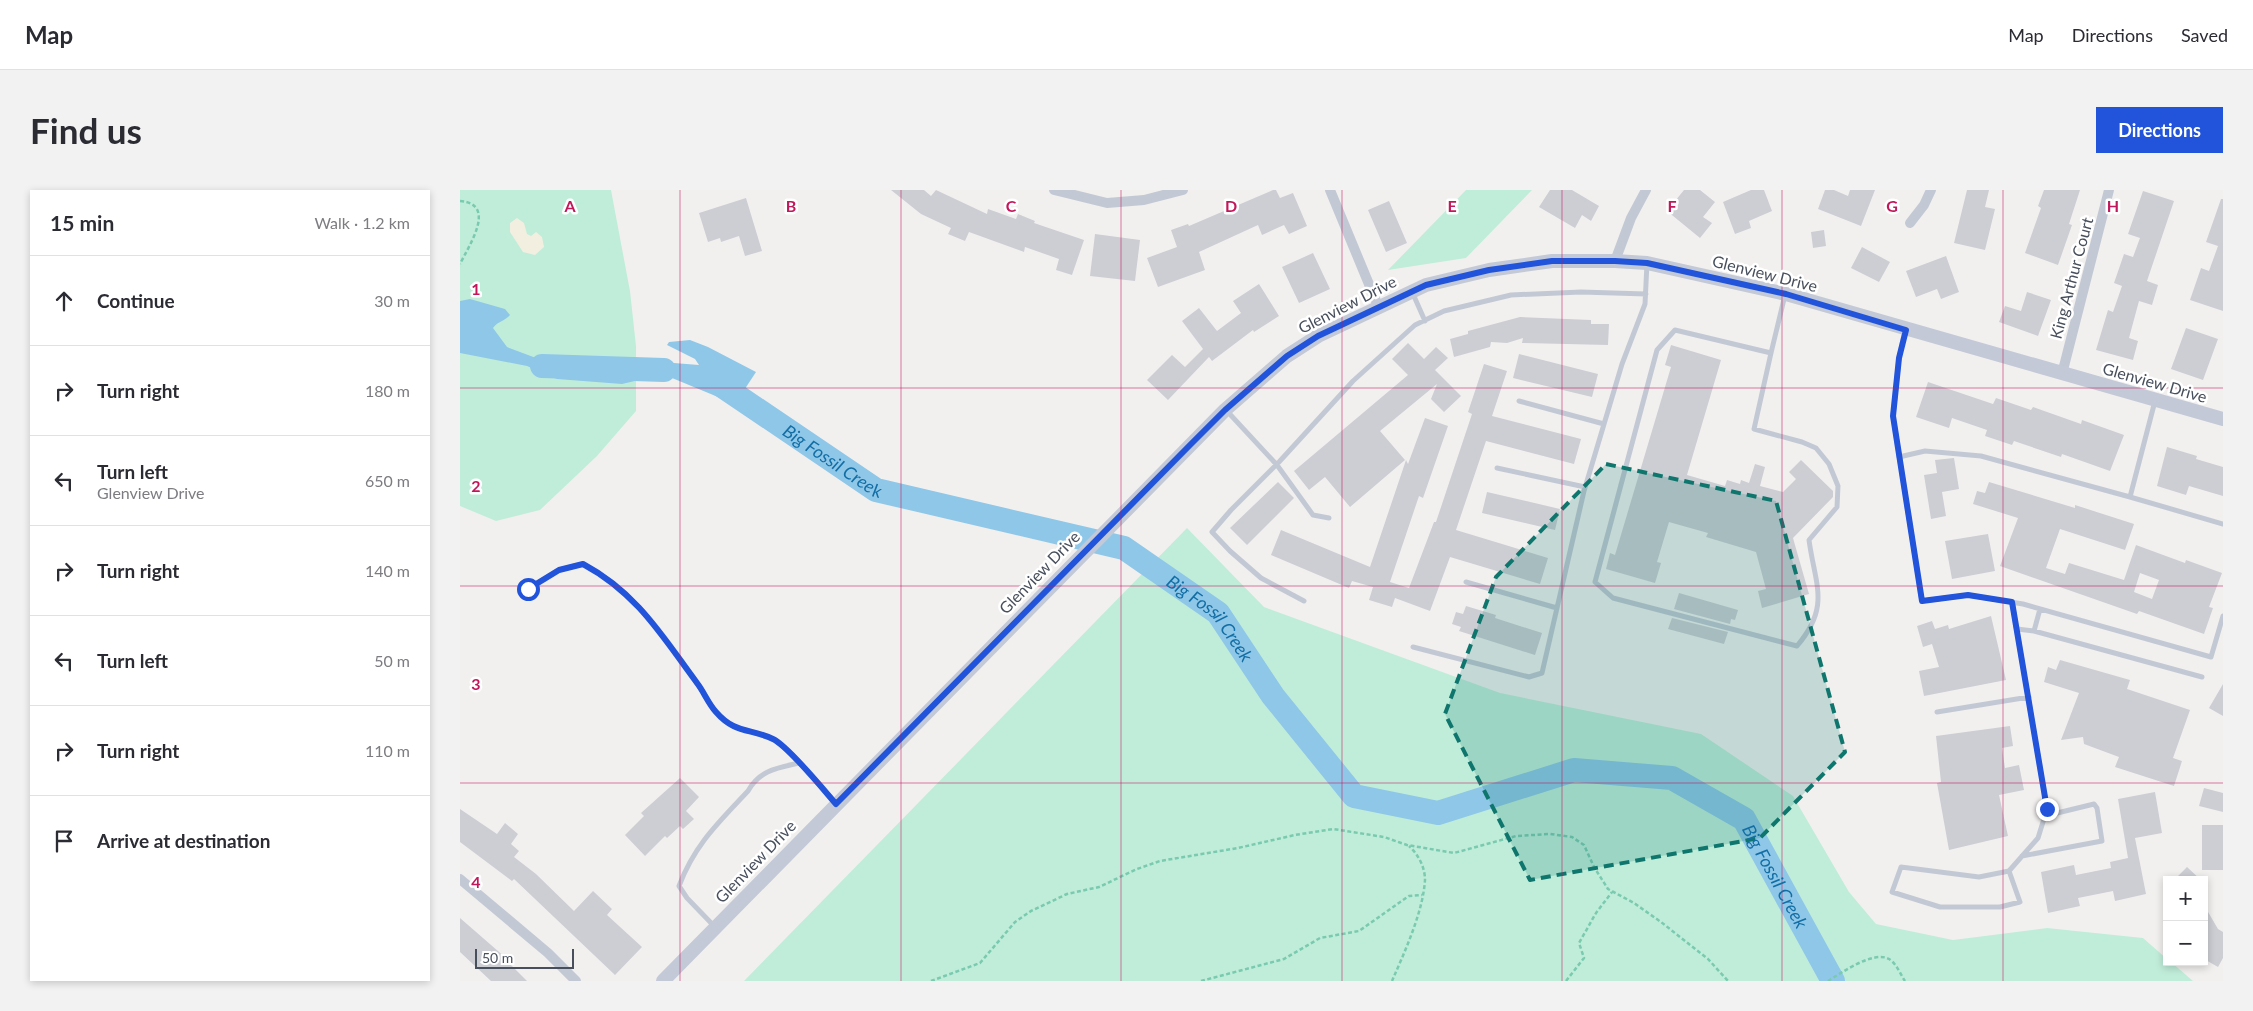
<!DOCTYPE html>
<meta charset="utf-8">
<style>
:root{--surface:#fff;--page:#f2f2f3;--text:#2b2b33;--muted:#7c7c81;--line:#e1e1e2;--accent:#2154da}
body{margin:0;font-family:Lato,sans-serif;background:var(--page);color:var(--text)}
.controls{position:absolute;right:15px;bottom:15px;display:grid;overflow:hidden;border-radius:0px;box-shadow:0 2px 8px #0003}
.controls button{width:45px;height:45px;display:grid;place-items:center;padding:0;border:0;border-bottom:1px solid var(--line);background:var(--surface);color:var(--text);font:25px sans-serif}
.scale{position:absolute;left:15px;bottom:12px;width:99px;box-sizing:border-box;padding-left:5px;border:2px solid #484f5c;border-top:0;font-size:14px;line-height:18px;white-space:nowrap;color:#484f5c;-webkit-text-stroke:4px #fff;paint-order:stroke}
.stop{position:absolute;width:15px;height:15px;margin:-11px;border:4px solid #2154da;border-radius:50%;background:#fff}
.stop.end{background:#2154da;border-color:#fff;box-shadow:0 1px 5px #0008}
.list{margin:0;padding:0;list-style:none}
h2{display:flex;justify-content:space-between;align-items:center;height:65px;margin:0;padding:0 20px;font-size:21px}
h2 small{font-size:16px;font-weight:400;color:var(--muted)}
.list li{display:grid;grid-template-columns:32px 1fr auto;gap:15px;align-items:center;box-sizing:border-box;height:90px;padding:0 20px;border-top:1px solid var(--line)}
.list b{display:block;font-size:19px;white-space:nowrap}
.list p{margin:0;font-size:16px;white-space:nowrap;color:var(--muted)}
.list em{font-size:16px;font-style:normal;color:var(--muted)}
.icon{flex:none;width:28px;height:28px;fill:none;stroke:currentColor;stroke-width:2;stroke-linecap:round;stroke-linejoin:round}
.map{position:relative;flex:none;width:1763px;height:791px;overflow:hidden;border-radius:0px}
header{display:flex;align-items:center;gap:30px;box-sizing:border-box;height:70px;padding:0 25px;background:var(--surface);border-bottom:1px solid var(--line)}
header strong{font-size:24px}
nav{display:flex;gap:28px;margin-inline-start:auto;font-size:18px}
.intro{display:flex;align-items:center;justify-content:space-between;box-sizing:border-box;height:120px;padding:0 30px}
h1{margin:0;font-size:35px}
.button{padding:12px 22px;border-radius:0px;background:var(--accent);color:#fff;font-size:18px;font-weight:700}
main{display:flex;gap:30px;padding:0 30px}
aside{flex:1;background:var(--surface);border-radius:0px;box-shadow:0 2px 8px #0003}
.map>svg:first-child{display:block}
.green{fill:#c0edd9}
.sand{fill:#f2efe1}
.water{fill:#8fc7e8}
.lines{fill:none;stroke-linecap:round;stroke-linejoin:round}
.river{stroke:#8fc7e8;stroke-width:24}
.building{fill:#ccced4;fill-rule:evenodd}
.path{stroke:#79caaf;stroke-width:2.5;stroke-dasharray:4 2.5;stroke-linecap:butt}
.lane{stroke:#c3c9d4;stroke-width:5}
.street{stroke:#c3c9d4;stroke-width:10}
.secondary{stroke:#c3c9d7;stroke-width:14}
.route{stroke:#2154da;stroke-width:6}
.marked{fill:#0f766e;fill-opacity:0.2;stroke:#0f766e;stroke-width:4;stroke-dasharray:10 6;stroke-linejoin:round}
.grid{fill:none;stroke:#c2185b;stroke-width:1;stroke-opacity:0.55}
.labels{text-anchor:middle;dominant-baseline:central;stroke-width:5;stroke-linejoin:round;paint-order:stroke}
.street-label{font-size:16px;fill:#484f5c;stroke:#fff}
.water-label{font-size:18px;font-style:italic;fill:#126ea5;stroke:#fff}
.grid-label{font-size:16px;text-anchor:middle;font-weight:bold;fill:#c2185b;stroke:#fff;stroke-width:5;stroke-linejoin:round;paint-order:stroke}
</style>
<header>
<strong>Map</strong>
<nav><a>Map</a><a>Directions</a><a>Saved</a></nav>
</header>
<div class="intro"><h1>Find us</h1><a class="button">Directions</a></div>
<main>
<aside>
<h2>15 min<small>Walk · 1.2 km</small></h2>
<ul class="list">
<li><svg class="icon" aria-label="ahead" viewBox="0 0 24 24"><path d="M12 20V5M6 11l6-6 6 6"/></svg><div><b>Continue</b></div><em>30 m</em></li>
<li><svg class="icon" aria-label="right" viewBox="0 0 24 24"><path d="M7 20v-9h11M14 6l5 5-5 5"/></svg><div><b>Turn right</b></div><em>180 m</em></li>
<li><svg class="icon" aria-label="left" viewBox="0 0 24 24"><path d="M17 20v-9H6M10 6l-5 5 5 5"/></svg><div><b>Turn left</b><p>Glenview Drive</p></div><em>650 m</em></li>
<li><svg class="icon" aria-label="right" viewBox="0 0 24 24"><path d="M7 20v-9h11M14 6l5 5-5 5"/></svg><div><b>Turn right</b></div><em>140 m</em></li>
<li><svg class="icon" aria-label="left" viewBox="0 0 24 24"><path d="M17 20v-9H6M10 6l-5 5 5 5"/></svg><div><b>Turn left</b></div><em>50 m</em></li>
<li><svg class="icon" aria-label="right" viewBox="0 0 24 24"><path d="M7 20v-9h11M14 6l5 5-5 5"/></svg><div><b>Turn right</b></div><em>110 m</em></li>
<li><svg class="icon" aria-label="arrive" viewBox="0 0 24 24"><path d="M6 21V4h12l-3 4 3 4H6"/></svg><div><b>Arrive at destination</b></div></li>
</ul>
</aside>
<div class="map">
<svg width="1763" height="791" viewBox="0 0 1763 791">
<rect width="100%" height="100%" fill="#f2f0ef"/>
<path class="green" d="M0,0h151l19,101 6,55v65l-39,45 -57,54 -44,11 -36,-15z
M1006,0h66l-66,68 -78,12z
M727,338l77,79 236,86 201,41 92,62 56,96 27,32 77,16 94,-12 96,10 24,21v3h4l22,19h-1449z"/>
<path class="sand" d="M57,28l7,5 3,11 4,2 5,-4 6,5 2,10 -9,8 -12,-3 -13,-20v-9z"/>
<path class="water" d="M10,109l35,10 5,6c-5,6 -12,6 -17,13l14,19 45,17 43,8 27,-1 52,-8 25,2 -4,-6 -28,-14 2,-3 21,-2 18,7 48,25 -21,32 -63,-26 -20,-1 -30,7 -65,-5 -30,-13 -67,-13v-52z"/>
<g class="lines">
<g class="river">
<path d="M82,176l122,4"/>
<path id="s1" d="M252,189l164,111 248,58 94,65 55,83 81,100 84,17 136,-43 98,8 72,41 89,162"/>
</g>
</g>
<path class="building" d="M431,0h33l7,6 5,-6 51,24 1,-5 28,10 2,-5 17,7 -1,2 50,17 -12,35 -16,-5 3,-11 -34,-12 -1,5 -55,-20 -4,9 -17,-7 3,-6 -30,-14z
M813,0h3l4,8 13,-5 14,33 -18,8 -5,-9 -22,10 -4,-10 -59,27 6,18 -47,17 -11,-29 30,-11 -6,-17 17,-6 1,2z
M1090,0h22l27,16 -8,15 -9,-6 -7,13 -36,-21z
M1224,0h16l15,12 -12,15 9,6 -12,15 -33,-27z
M1291,0h13l8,21 -23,10 2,7 -16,6 -12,-32z
M1365,0h9l14,6 2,-6h25l-14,36 -43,-17z
M1507,0h22l-4,17 10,2 -10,41 -31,-7z
M1584,0h36l-11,34 3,1 -14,40 -33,-12 16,-45 -3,-2z
M1683,1l31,10 -27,80 11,4 -6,20 -13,-4 -10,37 9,3 -5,19 -37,-10 12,-40 5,2 9,-26 -8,-3 10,-29 9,3 7,-19 -12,-4z
M286,8l16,53 -17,5 -6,-20 -18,6 -1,-4 -12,4 -9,-29z
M1761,9h2v112l-33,-11 11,-32 8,3 9,-25 -12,-4z
M929,11l18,42 -21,9 -18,-42z
M1364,40l2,16 -13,2 -2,-16z
M635,44l45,6 -5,41 -45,-5z
M1402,57l28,15 -11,20 -28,-14z
M853,63l17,36 -31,14 -17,-36z
M1486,66l13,36 -18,7 -4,-10 -21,8 -10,-26z
M799,94l20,32 -25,16 -1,-2 -41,31 -3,-4 -41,43 -21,-20 25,-25 13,12 18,-18 -21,-28 17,-13 18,23 24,-18 -8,-12z
M1567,102l24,8 -13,36 -39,-14 6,-16 16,5z
M1060,127l71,3v4h18l-1,21 -86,-2 1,-5 -16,5 -16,-1 -1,5 -36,10 -4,-18 18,-5v-3z
M1726,138l32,11 -15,41 -32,-11z
M948,153l16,16 12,-12 12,11 -13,12 26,26 -17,16 -13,-13 6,-15 -57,47 25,29 -55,47 -25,-30 -16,13 -15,-19 114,-96 -16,-16z
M1211,155l50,15 -34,115 38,11 2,-6 13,4 1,-4 8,3 6,-19 10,3 -5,19 23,6 13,-13 -7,-7 12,-12 32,31v6l-40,41 16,56 -47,14 -4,-17 8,-2 -10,-37 -50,-15 2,-4 -39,-11 -12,40 4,1 -6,20 -49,-14 4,-16 5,2 56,-188 -6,-2z
M1059,164l79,20 -6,23 -79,-19z
M1024,174l23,7 -15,45 89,23 -7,25 -88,-23 -30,89 92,28 -8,26 -90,-27 -20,54 -35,-13 -3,9 -23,-7 4,-13 -21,-6 -3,7 -78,-33 10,-25 89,37 36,-107 2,4 17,-46 23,8 -25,72 -4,-2 -29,86 19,6 25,-66h2l36,-108 -4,-2z
M1468,192l65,22 3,-6 35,12 2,-3 48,17 1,-4 42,15 -14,36 -48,-17 -1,3 -47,-16 -2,4 -27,-9 2,-6 -35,-12 -3,10 -33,-11z
M1707,257l30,9 -1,3 27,8v29l-34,-10 -3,9 -29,-9z
M1494,268l5,31 -17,3 4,24 -15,3 -7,-44 13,-2 -2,-13z
M818,292l16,16 -47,47 -17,-17z
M1529,292l86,26v-3l59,19 -9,26 -65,-21 -14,39 19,6 4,-11 55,17 12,-35 49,18 1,-3 36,13 -13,34 4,1 -9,26 -65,-23 -2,3 -137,-48 18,-48 -45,-14 4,-13 8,2zM1680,383l19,7 -7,19 -18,-7z
M1027,302l73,17 -5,21 -73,-17z
M1528,344l7,37 -43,8 -7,-38z
M1219,403l59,17 -3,10 -4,-1 -1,5 -56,-15z
M1006,416l30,9 -1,3 47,15 -7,22 -76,-24 2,-4 -9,-3 4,-12 7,2z
M1531,426l15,64 -82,16 -5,-25 20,-4 -7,-23 -9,3 -6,-21 15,-5 3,8 13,-4 1,4z
M1212,428l56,14 -4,12 -56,-15z
M1600,470l70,20 -3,9 63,21 -17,48 9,3 -8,25 -59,-19 4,-10 -35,-13 -1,-7 -22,3 18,-47 -35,-11 4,-15 8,3z
M1763,494v32l-14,-8z
M1550,536l3,20 -11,2 3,20 14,-3 5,25 -25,5 9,41 -59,14 -12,-67 4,-1 -5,-46z
M220,588l19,19 -13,14 8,8 -11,10 -3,-3 -13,12 -2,-2 -20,20 -20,-21 19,-19 -3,-3z
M1744,598l19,5v19l-24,-6z
M1695,602l7,41 -27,5 11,56 -31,7 -2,-10 -35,7 2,8 -32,7 -7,-41 33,-7 2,10 35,-7 -1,-6 18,-4 -10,-59z
M0,619l37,25 8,-11 13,11 -7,10 8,7 -5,6 22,17 38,37 19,-20 19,18 -5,6 35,32 -27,28 -101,-96 -2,2 -52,-39z
M1742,635h21v45h-21z
M1727,677l14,13h-27z
M1744,715l14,24 5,3v26l-5,9 -14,-8z
M0,728l46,40 -1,1 22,22h-36l-31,-29z"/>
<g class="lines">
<path class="path" d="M0,11c38,3 8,46 0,63
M471,791l49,-18 35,-41 16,-11 36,-17 32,-7 38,-18 23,-8 78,-13 57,-13 38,-6 51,8 23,8 47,8 62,-17 34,-2 22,3 12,8 10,22 14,22 26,14 27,19 47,37 20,22
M741,791l83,-22 36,-21 39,-7 44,-31 6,-4 13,-1
M932,791c13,-30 31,-69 33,-101 0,-13 -7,-26 -16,-34
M1106,791l18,-23 -5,-15 17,-30 16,-21
M1368,791c13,-8 46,-31 61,-22 8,5 11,15 16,22"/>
<path class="lane" d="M953,104l12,27
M1445,140l-6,28 -6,58 29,185 46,-6 55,9 188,53 12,-41
M1311,163l-17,76 48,13 14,6 13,16 9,22 -1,21 -28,33c6,45 22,66 -12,106l-184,-48 -18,-16 62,-232 18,-20 96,23 14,-58
M1059,211l85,23
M1695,211l-25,96 93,27
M766,220l51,55 36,50 16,3
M1439,267l26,-6 56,5 149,41
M1037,278l88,19
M1006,392l91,26
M68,399l31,-19 24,-6c51,27 84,75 116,122 6,8 10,18 17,26 18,21 34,17 56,27 16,7 51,50 64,65
M844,411l-43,-23 -31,-27 -18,-19 19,-22 48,-48 74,-81 62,-56 29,-14 67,-16 70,-3 65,2
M1557,439l17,2 168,46
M1574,441l6,-22
M953,457l116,30 13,-4 42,-182 38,-127 23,-60 2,-41
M1477,522l92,-15
M1562,666l80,-15 -5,-33 -3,-4 -49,12
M1549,681l11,31 -20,5h-60l-48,-15 9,-25 78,10 30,-6 29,-33 9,-29 -35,-207
M255,737l-28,-29 -8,-12c16,-42 40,-64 69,-95 12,-21 29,-23 51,-28"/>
<path class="street" d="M594,0l53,13 37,-3 39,-10
M870,0l48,116
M1450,33l14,-18 7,-15
M1155,71l16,-43 15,-28
M1602,184l47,-184
M0,689l88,74 28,28"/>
<path class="secondary" d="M203,791l562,-571 62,-54 31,-20 108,-51 63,-15 63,-9h63l32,2 139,31 437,125"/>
</g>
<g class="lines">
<path class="route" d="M68,399l31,-19 24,-6c54,29 79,72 114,119 7,9 11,20 19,29 19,22 34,16 57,27 15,7 50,50 63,65l354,-359 35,-35 62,-54 31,-20 108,-51 63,-15 63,-9h63l32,2 139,31 120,36 -7,28 -6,58 29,185 46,-6 44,7 35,207"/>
</g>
<path class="marked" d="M1146,274l170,37 69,251 -85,86 -230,42 -85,-166 51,-137z"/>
<path class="grid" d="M220,0v791M441,0v791M661,0v791M882,0v791M1102,0v791M1322,0v791M1543,0v791M0,198h1763M0,396h1763M0,593h1763"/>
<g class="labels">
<g class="street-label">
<text transform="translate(1305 83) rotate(14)">Glenview Drive</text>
<text transform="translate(1611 88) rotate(-75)">King Arthur Court</text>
<text transform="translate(887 114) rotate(-27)">Glenview Drive</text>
<text transform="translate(1695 192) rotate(16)">Glenview Drive</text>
<text transform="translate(579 382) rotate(-46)">Glenview Drive</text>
<text transform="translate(295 671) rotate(-46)">Glenview Drive</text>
</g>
<g class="water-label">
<text stroke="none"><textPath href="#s1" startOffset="146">Big Fossil Creek</textPath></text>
<text stroke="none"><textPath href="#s1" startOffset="565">Big Fossil Creek</textPath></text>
<text stroke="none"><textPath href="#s1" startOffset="1270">Big Fossil Creek</textPath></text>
</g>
</g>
<g class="grid-label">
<text x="110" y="22">A</text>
<text x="331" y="22">B</text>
<text x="551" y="22">C</text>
<text x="771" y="22">D</text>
<text x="992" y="22">E</text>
<text x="1212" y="22">F</text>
<text x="1432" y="22">G</text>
<text x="1653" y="22">H</text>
<text x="16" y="105">1</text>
<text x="16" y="302">2</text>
<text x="16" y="500">3</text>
<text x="16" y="698">4</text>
</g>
</svg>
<div class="controls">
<button>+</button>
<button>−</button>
</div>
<div class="scale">50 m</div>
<div class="stop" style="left:68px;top:399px"></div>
<div class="stop end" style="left:1587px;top:619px"></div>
</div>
</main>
